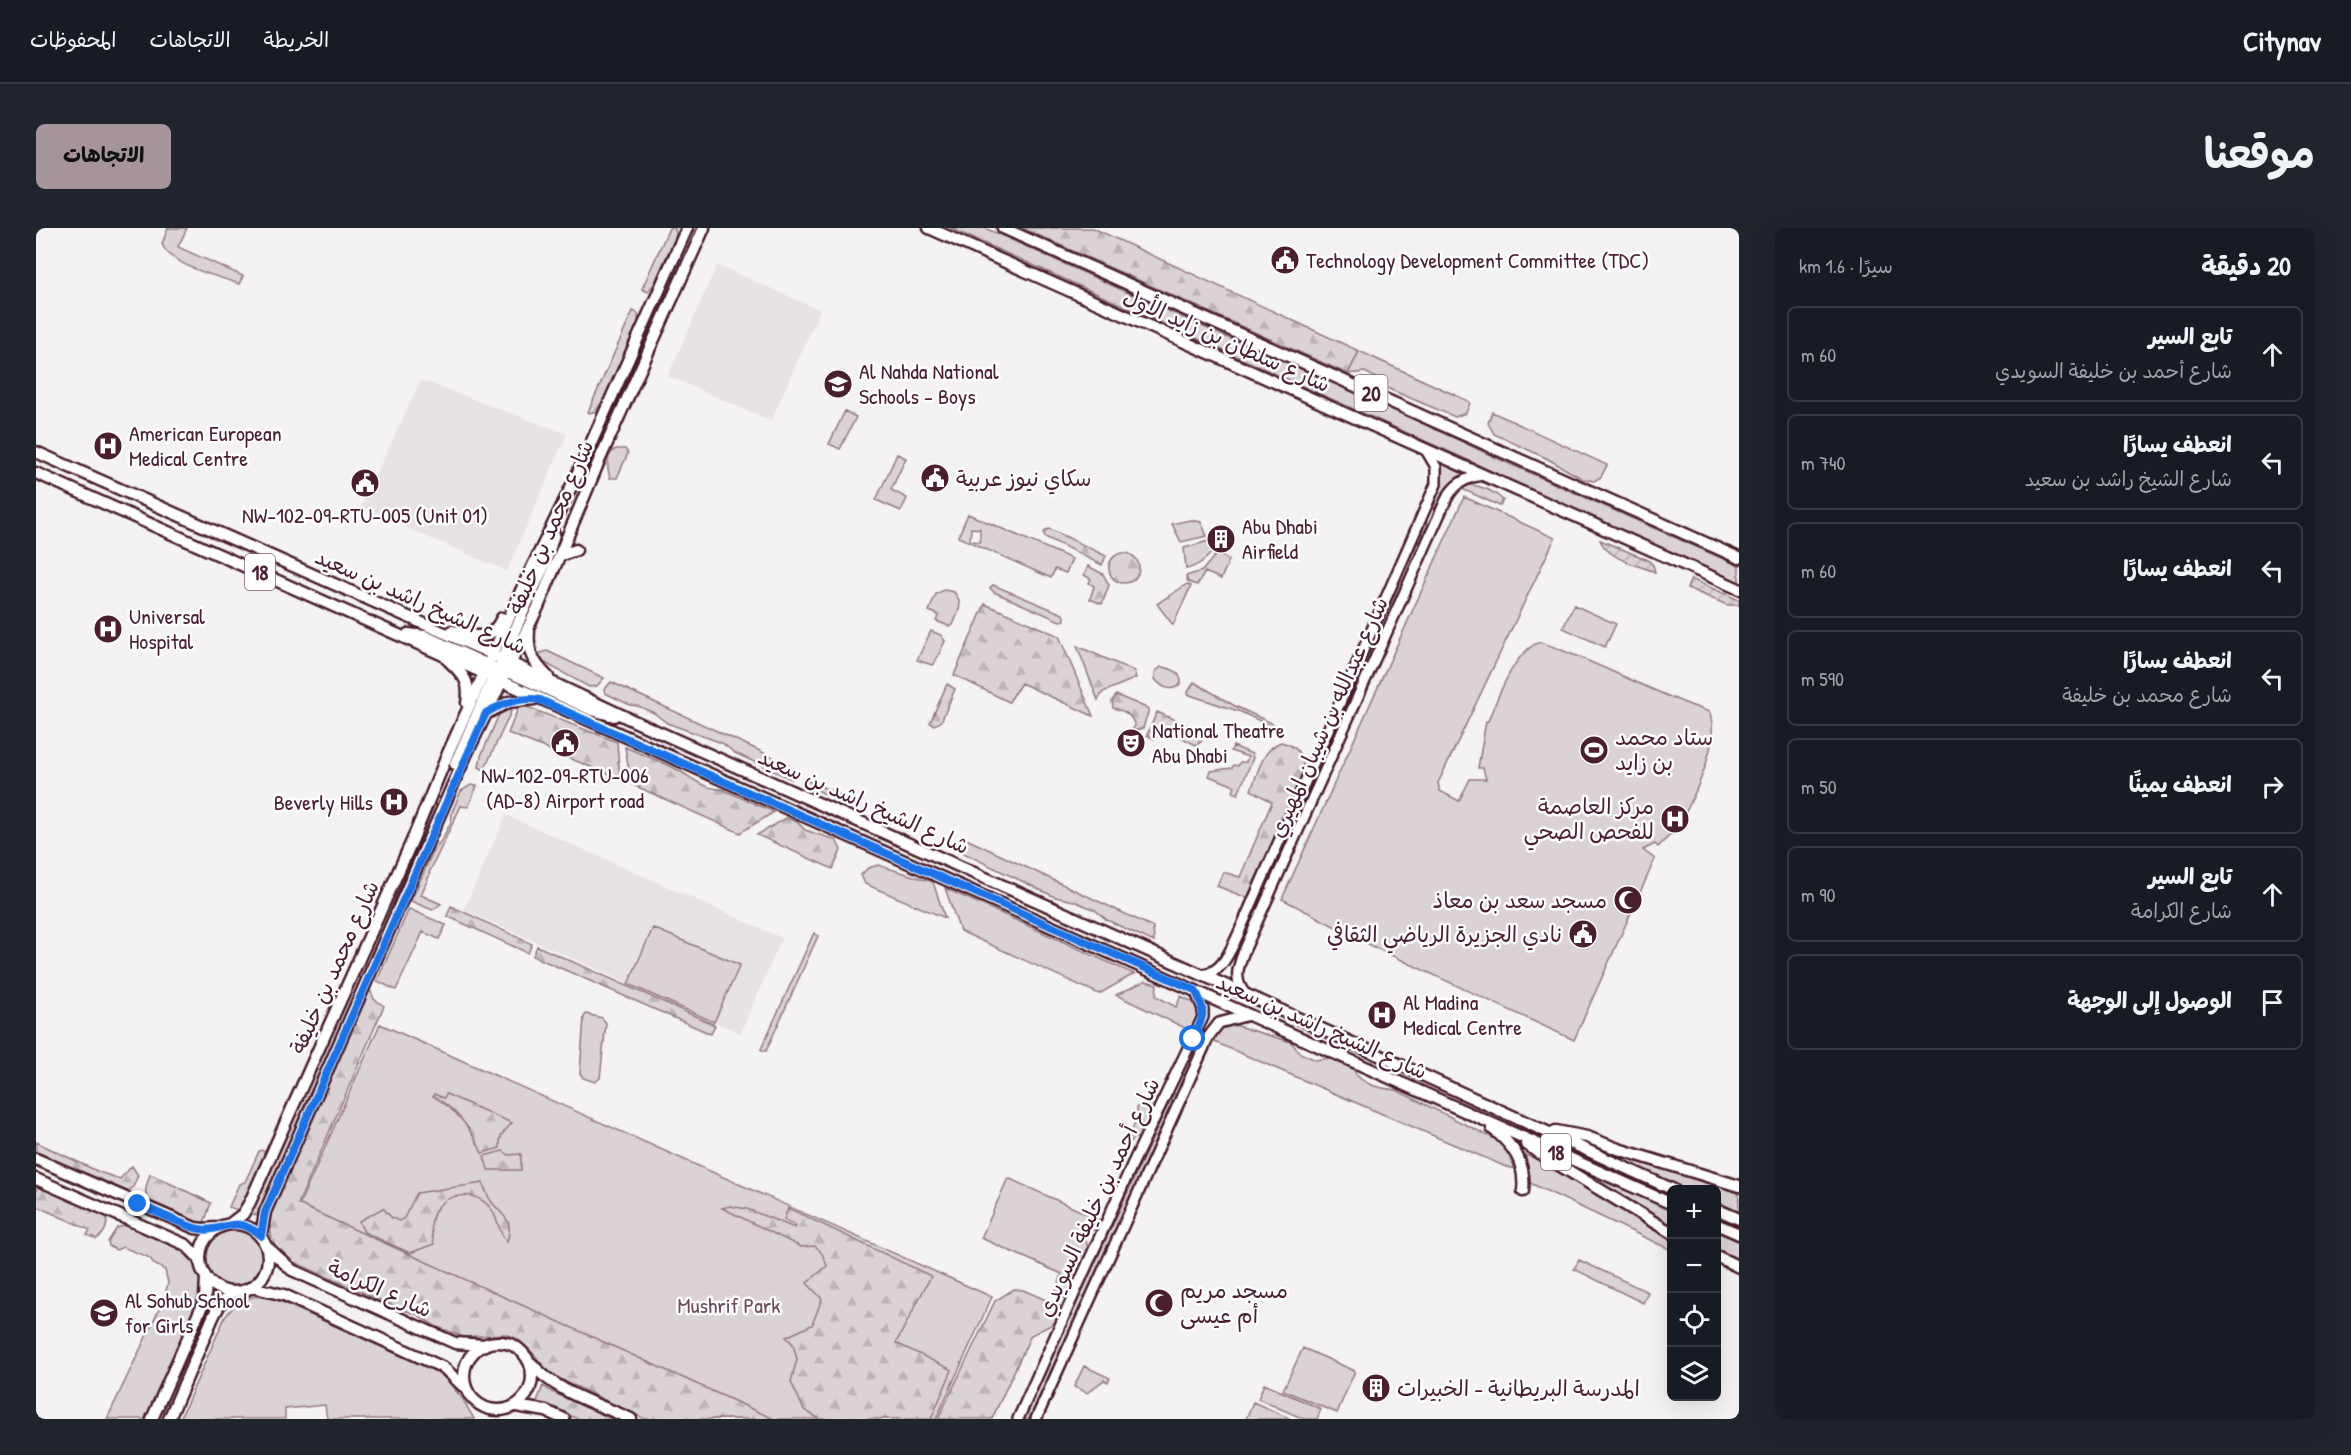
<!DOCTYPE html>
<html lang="ar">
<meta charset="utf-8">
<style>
:root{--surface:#171b24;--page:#20242c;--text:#f1f3f6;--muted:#9ea1a6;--line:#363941;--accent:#a6949b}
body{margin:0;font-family:"Patrick Hand","Playpen Sans Arabic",sans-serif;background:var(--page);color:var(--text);direction:rtl}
.controls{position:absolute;right:18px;bottom:18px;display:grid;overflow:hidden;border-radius:9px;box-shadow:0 6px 24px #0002}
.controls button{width:54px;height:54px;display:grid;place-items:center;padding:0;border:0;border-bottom:2px solid var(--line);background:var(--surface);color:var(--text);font:30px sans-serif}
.stop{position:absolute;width:18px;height:18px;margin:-14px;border:4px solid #1a73e8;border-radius:50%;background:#fff}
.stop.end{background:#1a73e8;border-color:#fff;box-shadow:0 2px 6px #0008}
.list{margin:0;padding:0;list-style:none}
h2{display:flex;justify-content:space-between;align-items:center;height:78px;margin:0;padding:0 24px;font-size:26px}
h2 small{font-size:20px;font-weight:400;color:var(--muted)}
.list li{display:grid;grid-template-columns:39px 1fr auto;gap:18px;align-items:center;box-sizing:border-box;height:96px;margin:0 12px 12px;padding:0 12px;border:2px solid var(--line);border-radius:9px}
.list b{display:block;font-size:22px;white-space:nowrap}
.list p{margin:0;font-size:20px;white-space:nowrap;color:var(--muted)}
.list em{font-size:20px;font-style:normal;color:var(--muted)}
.icon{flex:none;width:33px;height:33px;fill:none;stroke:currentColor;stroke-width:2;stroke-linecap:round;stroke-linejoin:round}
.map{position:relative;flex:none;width:1703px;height:1191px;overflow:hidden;direction:ltr;border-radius:9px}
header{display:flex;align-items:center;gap:36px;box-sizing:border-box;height:84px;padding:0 30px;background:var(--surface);border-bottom:2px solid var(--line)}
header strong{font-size:28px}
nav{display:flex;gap:33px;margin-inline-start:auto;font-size:21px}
.intro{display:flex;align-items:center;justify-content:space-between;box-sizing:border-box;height:144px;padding:0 36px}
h1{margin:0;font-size:42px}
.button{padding:15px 27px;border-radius:9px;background:var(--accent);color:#111;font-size:21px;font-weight:700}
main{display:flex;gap:36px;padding:0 36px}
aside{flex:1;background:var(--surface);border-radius:9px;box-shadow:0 6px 24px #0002}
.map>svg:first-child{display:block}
.built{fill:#e7e2e3}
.green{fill:#dbd2d5;stroke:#927880;stroke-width:1.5}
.forest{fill:url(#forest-firs);stroke:#927880;stroke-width:1.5}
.garden{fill:url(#garden-furrows);stroke:#927880;stroke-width:1.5}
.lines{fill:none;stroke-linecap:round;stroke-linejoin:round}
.minor-casing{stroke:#4a1f2b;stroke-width:14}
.major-casing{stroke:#4a1f2b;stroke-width:15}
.minor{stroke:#fff;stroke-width:9}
.major{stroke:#fff;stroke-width:10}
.route{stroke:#1a73e8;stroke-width:8}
.labels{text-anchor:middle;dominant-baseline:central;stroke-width:5;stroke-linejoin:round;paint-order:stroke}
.shield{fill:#fff;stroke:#80626b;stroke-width:1.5}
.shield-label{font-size:21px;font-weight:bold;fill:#4a1f2b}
.poi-label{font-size:22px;fill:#4a1f2b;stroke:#fff;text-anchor:start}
.street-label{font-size:22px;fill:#4a1f2b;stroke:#fff}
.park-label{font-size:22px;fill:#6e4c56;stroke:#fff}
</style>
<header>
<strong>Citynav</strong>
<nav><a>الخريطة</a><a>الاتجاهات</a><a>المحفوظات</a></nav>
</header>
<div class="intro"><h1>موقعنا</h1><a class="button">الاتجاهات</a></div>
<main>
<aside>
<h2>20 دقيقة<small>سيرًا · 1.6 km</small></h2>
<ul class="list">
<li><svg class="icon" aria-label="ahead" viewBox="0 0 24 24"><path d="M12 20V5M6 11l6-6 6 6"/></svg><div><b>تابع السير</b><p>شارع أحمد بن خليفة السويدي</p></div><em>60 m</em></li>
<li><svg class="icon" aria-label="left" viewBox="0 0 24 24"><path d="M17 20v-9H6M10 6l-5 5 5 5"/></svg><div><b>انعطف يسارًا</b><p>شارع الشيخ راشد بن سعيد</p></div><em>740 m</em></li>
<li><svg class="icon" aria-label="left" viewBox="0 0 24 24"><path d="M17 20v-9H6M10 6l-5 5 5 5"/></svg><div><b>انعطف يسارًا</b></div><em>60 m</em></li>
<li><svg class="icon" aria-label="left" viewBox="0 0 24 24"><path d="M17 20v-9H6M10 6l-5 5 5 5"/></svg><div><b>انعطف يسارًا</b><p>شارع محمد بن خليفة</p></div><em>590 m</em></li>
<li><svg class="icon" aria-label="right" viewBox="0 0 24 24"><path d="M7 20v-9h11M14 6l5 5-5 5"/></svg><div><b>انعطف يمينًا</b></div><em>50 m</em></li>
<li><svg class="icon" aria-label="ahead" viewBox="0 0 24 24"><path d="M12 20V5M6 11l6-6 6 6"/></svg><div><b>تابع السير</b><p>شارع الكرامة</p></div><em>90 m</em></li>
<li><svg class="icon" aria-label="arrive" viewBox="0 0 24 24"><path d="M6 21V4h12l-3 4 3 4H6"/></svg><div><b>الوصول إلى الوجهة</b></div></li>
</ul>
</aside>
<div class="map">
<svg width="1703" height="1191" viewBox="0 0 1703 1191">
<defs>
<pattern id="forest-firs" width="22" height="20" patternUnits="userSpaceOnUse" patternTransform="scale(1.5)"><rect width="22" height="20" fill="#dbd2d5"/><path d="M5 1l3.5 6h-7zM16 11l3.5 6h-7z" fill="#bdb4b7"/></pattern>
<pattern id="garden-furrows" width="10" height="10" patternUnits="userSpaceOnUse" patternTransform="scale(1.5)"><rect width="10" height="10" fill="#dbd2d5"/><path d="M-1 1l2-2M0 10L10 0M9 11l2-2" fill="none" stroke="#bdb4b7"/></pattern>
</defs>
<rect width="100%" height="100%" fill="#f4f2f2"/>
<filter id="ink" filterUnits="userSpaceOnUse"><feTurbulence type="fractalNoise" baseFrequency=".0167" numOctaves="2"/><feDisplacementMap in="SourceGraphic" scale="12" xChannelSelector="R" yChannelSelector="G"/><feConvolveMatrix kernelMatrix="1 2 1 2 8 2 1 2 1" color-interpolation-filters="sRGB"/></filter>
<g filter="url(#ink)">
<path class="built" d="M681,37l103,45 -49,111 -103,-45z
M385,152l146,54 -60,137 -147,-63z
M470,587l276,123 -42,95 -276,-123z"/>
<path class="green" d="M132,0h19l-9,19 65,29 -4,8c-21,-8 -69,-18 -77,-40z
M633,0h6l1,7 -22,49 -6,8 -6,-3z
M914,0h35l241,109 96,39 181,85 236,105v17c-89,-42 -180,-79 -269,-122z
M645,22l3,2 -88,203 -14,37 -3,-3z
M597,83l5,2v10l-36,79 -6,9 -6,2 -2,-1z
M1323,123l109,50 2,2 -4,10 -11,4 -66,-28 -9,-9 -15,-8 -17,2z
M809,183l11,6 -16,32 -11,-5z
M1456,184l115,53 -6,12 -7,4 -11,-2 -37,-21 -52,-24 -6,-11z
M580,221h9l3,4 -11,25h-7c-3,-11 -5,-23 6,-29z
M861,226l9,4 -15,32 16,8 -6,13 -25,-11z
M1405,235l24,12 -15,10 -16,28c1,-17 10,-32 7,-50z
M1433,257c13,1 24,5 34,15l-3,6 -38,-17z
M1428,269l91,41 -117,245 2,8 19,10 11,-22h16l-3,-11h-5l8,-47h2c10,-24 26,-70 52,-79 58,20 111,50 169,70 13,29 -15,85 -30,113l-2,-1 -7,11 -12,12 -3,-3 -12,6 12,9 -81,181 -194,-90 -98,-51z
M932,286l104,45 -6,14 -11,-4 -4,9 -79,-35v-2l8,1v-13l-9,-1 -1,14 -12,-5z
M1154,292l11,2 6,14 -26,6 -9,-18z
M1393,294l-1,5 -82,183 -2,-1 72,-163z
M1173,313l5,9c-8,9 -15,16 -28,19l-2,-21z
M1181,325l12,7 -8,19 -16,-7 -8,13 -9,-3 -2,-6 16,-5z
M957,357l70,29 2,6 -5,1 -66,-29 -4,-4z
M908,362l10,2c10,13 5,18 -1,33l-4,1 -13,-5 3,-6 -10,-4 7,-17z
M1538,377l42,19 -11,23 -42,-19z
M895,403l10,4 4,6 -10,21 -3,3 -15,-5z
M511,423l57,27 -7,8 -8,1 -44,-24 -7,-9z
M1125,439c10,1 20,5 20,16 -8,10 -19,5 -26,-4v-7z
M575,454l177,82 3,15 -56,-26 -13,-10 -55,-20 -13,-10 -16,-7 -8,-1 -25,-12 -1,-3z
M1158,454l41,24 47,22 -1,3 -40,-19 -54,-18z
M470,479l5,5 -27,58 -5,-3 2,-11 19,-44z
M1302,491l4,3 -97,216 -4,-2z
M1197,518l19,8 1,4 -15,36 -5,-2 2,-6 -26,-10 2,-5 21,-3 2,-3 4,1 2,-4h6l2,-5 -17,-6z
M767,551l57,24v4l-5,1 -53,-25z
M435,557l6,1 -9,21 -7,-1 -32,67 1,1 -9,21 20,9 -9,6 -21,-9 23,-52 7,-8 10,-19 1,-10 9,-21z
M926,609l191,90 1,15 -47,-22 -12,-10 -21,-9 -19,-4 -98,-47 -3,-7z
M377,617l2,1 -12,39 -146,330 -10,-2 8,-10 9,-19z
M842,637l55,17 12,36 -80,-34 -4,-9 7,-7z
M909,660l189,86 -35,20 -139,-63z
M373,681l37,16 -7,14 -16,-7 -27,58 -19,-9z
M617,700l87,37 -26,57 -86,-38z
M778,705l4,3 -52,115h-3l-2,-2z
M1109,753l12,3 -1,12 20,11 5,-11 14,7 3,11 -6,15 -3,1 -73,-35z
M550,786l16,4 4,5 -6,55 -5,4 -12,-4 -3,-5 4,-56z
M344,796l612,273 -56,122h-232l-402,-200 -2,-16z
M1195,796l60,18 9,11 16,7 12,-2 25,11c7,16 27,19 43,21l107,53 16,27 -15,-4 -292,-125 9,-14z
M1137,866h3l-1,7 -146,318h-6z
M226,922l5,4 -20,45 -9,11 -9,-3 10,-23 6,-2 14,-31z
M1489,927l29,10 117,71v14l-141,-67z
M1602,932l101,30v69l-22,-10 -1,-59h-44l-1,36 -72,-44v-3l24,11z
M972,950l90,41 3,3 -2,9 -17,-2 -3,8 7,4 3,12 -20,42 -4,3 -10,-4 7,-20 -81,-36z
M90,997c30,12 74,24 75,65 0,6 -3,13 -5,19l-49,110h-40l57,-120 4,-16 -3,-13 -11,-6 -4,-6 -27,-11 -7,3 -7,-4 -1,-4 9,-14z
M170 1030a29 29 0 1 1 58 0a29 29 0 1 1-58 0Z
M1543,1032l69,32 -5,11 -69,-34z
M218,1068l21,3 166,75 21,24 12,21h-147l-2,-14 -40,4v10h-105l45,-102 9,-11z
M1267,1120l52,23 -18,42 -54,-23z
M1048,1138l26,12 -2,4 -4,-2 -17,13 -13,-6z
M1228,1156l57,25 -4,10h-13l-46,-20z
M1217,1174l36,16v1h-43z"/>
<path class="forest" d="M986,0h71l266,123 -11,23z
M1014,301l56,27 -4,9 -57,-28 -1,-4 2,-3z
M1073 340a15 15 0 1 1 30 0a15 15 0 1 1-30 0Z
M1052,338l15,8 6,11 -7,19 -12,-5 4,-13 -5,-3 2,-4 -7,-4z
M1151,356l4,2 -18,39 -16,-21z
M949,376l74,32 34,80 -72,-33 -12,19 -55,-27z
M1041,418l57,25 2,7 -33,14 -5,8z
M911,456l8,5 -14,33 -7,3 -4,-2z
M1080,467l33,14 -6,19 -12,4 4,-6c-4,-12 -10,-15 -22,-18l-1,-7z
M486,477l95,37 3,37 -112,-46 11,-27z
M1121,484l44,19 3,5 -3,6 -5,3c-15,-7 -28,-19 -42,-6l-7,-4z
M1245,514c17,4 21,12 23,29l-57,127 -30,-12 6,-14 17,5 32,-75 -21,-12c7,-17 11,-41 30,-48z
M589,519c18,8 37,14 53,23 14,8 26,19 43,19l53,23 -34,21 -109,-49z
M750,590l11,4 8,8 31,10 5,10 -8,19 -76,-34z
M415,678l81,38 -4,9 -81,-37z
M501,718l178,79 -4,9 -178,-78z
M333,759l5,12 10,7 -86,198 476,215h-129l-95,-45 -17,-21 -17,-15 -11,-4 -41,3 -29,-11 -17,-11 -20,-7 -111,-49c-14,-11 -17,-24 -18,-41z
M398,866l10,4 2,-4 66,29c-8,9 -13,11 -12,25l-18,5c-11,-25 -26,-44 -49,-57z
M1117,866l6,3 -19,41h-6l-2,3 -5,1 10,-25v-10l6,-4 4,1z
M0,914l63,30 21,7 12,-13 6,9 -5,12 -4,4 -7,1 -22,-8 -8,-8 -27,-11 -11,1 -18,-9z
M467,923l6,4 12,-1v16h-33l-4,-14z
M114,946l61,29 -7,20 -4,2 -50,-22c-8,-9 -3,-18 0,-29z
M0,954l20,9 5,6 39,15 7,6c0,10 -2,16 -11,21l-9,-4 3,-5 -54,-24z
M447,955c2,6 4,13 8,18 13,17 23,17 16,41 -10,-11 -8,-26 -19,-37 -13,-13 -39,-13 -51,3 -8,10 -6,25 -3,36l-24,9 -46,-21 -5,-11 24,-13 9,10 7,3 5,-3 13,-25z
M694,978l17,3 48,19 1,-3 -12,-5 4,-12 143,68 -35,67 56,27 -21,49h-111l-16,-9 -13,-28 6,-23 -4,-15 -7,-7 26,-12 10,-26 -15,-16 20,-17c-3,-9 -5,-15 -12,-20l-14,1 -79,-39z
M978,1061l9,1 37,16 5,4 -6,11 -28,14 -39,84h-54l57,-118z
M507,1158l9,6 61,27h-35l-26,-11 -16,-4z"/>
<path class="garden" d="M1564,312l48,20 5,5 2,7c-18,-7 -47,-13 -55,-32z
M1655,351l48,21v5h-12l-40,-17z"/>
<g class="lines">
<g class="minor-casing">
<path id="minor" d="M1167,747c20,-4 26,-22 34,-38l199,-453v-17l-10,-17
M1209,766c-12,-15 -7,-27 -1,-43l202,-451c8,-16 20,-23 37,-25
M982,1191l114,-254 71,-148v-8l-8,-19
M1000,1191l173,-383 10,-13 30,-8"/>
</g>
<g class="major-casing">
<path id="major" d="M893,0l810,361
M967,0l736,330
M0,224l447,198 151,71 611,273 429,196
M0,245l1636,731
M525,327l15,-5
M416,403c23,5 38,13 50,-13
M493,403c-2,21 4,31 19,46
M372,406l17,2 68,31
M410,430c16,16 25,21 21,45
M466,441l90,41 22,6
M465,453l-2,-12 2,-8 44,-97 9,-30
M451,485l22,-11 25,-3
M419,536l41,-93
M1456,900c21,17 34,34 31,63
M1520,903l31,6 31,12 121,37
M1490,916l13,9 133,80
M0,931l159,69 8,1 14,-1
M0,951l150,66 14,14
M1680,981l23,10
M194,996l13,-10 7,-12 162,-361 37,-90 76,-169 51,-105 111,-249
M1680,996l23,10
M164 1030a34 34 0 1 1 68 0a34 34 0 1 1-68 0Z
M225,1008l4,-24 201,-457 72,-148 61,-146 105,-233
M231,1019l25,23 38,17 125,56 30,2
M1680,1028l23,11
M216,1059l32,8 160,73 22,21
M428 1148a34 34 0 1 1 68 0a34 34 0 1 1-68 0Z
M495,1135c24,29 67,41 100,56
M480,1178l30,5 18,8
M116,1191l53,-120 1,-22
M133,1191l45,-104 5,-9 13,-14"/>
</g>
<use href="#minor" class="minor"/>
<use href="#major" class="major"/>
</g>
</g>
<g class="lines" filter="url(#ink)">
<path class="route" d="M102,976c19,8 38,18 57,24 27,8 37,-17 66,8l4,-24 221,-499c17,-10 35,-17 54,-13l655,290c12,22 8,28 -2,49"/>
</g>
<defs>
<g id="civic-disc" transform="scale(1.5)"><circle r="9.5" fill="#4a1f2b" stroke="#fff"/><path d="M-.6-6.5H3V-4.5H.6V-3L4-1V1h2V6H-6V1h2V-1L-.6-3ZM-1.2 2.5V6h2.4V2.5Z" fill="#fff"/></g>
<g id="school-disc" transform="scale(1.5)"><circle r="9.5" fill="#4a1f2b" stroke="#fff"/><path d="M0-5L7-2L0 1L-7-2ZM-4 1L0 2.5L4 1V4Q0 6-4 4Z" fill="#fff"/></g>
<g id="hospital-disc" transform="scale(1.5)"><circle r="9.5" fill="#4a1f2b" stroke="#fff"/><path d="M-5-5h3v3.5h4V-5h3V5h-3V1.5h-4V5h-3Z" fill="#fff"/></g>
<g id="building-disc" transform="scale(1.5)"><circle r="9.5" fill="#4a1f2b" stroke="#fff"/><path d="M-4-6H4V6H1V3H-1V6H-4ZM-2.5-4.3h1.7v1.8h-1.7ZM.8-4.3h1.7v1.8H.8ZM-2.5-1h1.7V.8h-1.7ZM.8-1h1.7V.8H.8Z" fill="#fff"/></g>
<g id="theatre-disc" transform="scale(1.5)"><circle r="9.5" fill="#4a1f2b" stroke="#fff"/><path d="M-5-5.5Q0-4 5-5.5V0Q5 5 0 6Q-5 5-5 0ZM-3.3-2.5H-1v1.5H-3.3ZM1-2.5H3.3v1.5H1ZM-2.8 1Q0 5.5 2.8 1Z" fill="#fff"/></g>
<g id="stadium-disc" transform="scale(1.5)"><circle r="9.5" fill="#4a1f2b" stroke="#fff"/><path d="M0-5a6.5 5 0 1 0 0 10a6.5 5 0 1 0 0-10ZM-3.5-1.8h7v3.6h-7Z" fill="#fff"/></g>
<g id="mosque-disc" transform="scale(1.5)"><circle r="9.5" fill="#4a1f2b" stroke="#fff"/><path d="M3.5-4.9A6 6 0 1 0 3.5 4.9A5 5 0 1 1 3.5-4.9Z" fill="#fff"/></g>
</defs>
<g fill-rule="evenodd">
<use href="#civic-disc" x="1249" y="32"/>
<use href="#school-disc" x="802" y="156"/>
<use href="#hospital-disc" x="72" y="218"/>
<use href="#civic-disc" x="899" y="250"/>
<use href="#civic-disc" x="329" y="255"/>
<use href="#building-disc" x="1185" y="311"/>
<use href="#hospital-disc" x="72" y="401"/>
<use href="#civic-disc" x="529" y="515"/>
<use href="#theatre-disc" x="1095" y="515"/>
<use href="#stadium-disc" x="1558" y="522"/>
<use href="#hospital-disc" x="358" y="574"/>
<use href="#hospital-disc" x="1639" y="591"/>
<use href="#mosque-disc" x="1592" y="672"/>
<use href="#civic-disc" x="1547" y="706"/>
<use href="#hospital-disc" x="1346" y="787"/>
<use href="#mosque-disc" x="1123" y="1075"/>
<use href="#school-disc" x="68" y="1085"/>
<use href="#building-disc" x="1340" y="1160"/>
</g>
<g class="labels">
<g class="shield">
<rect x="1318.5" y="147" width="33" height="36" rx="4.5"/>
<rect x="209" y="326" width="30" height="36" rx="4.5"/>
<rect x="1505" y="906" width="30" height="36" rx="4.5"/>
</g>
<g class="shield-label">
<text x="1335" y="165">20</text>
<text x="224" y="344">18</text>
<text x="1520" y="924">18</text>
</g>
<g class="poi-label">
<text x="1270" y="32">Technology Development Committee (TDC)</text>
<text x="823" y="143">Al Nahda National<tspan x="823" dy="25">Schools - Boys</tspan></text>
<text x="93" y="205">American European<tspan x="93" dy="25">Medical Centre</tspan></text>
<text x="920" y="250">سكاي نيوز عربية</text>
<text x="329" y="287" text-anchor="middle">NW-102-09-RTU-005 (Unit 01)</text>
<text x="1206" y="298">Abu Dhabi<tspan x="1206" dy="25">Airfield</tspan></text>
<text x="93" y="388">Universal<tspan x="93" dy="25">Hospital</tspan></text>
<text x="1116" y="502">National Theatre<tspan x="1116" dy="25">Abu Dhabi</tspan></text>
<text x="1579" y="509">ستاد محمد<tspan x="1579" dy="25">بن زايد</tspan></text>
<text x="529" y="547" text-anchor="middle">NW-102-09-RTU-006<tspan x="529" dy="25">(AD-8) Airport road</tspan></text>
<text x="337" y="574" text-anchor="end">Beverly Hills</text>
<text x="1618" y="578" text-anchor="end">مركز العاصمة<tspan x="1618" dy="25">للفحص الصحي</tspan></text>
<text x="1571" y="672" text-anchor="end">مسجد سعد بن معاذ</text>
<text x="1526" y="706" text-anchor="end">نادي الجزيرة الرياضي الثقافي</text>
<text x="1367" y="774">Al Madina<tspan x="1367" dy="25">Medical Centre</tspan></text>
<text x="1144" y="1062">مسجد مريم<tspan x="1144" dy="25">أم عيسى</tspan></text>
<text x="89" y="1072">Al Sohub School<tspan x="89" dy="25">for Girls</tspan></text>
<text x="1361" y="1160">المدرسة البريطانية - الخبيرات</text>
</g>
<g class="street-label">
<text transform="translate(1191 112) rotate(24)">شارع سلطان بن زايد الأول</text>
<text transform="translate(514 299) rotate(-67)">شارع محمد بن خليفة</text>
<text transform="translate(385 373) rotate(24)">شارع الشيخ راشد بن سعيد</text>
<text transform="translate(1292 489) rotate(-66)">شارع عبدالله بن شيبان المهيري</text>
<text transform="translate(828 573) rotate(24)">شارع الشيخ راشد بن سعيد</text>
<text transform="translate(298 739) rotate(-66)">شارع محمد بن خليفة</text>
<text transform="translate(1286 798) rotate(24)">شارع الشيخ راشد بن سعيد</text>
<text transform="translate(1062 969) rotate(-65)">شارع أحمد بن خليفة السويدي</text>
<text transform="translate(344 1060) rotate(24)">شارع الكرامة</text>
</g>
<g class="park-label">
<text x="693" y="1077">Mushrif Park</text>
</g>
</g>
</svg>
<div class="controls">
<button>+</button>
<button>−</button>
<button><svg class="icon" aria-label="locate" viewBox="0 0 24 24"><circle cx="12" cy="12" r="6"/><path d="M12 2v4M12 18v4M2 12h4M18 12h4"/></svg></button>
<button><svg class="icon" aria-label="layers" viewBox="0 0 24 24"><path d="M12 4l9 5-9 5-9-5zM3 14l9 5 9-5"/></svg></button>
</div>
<div class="stop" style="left:1157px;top:811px"></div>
<div class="stop end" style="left:102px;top:976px"></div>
</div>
</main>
